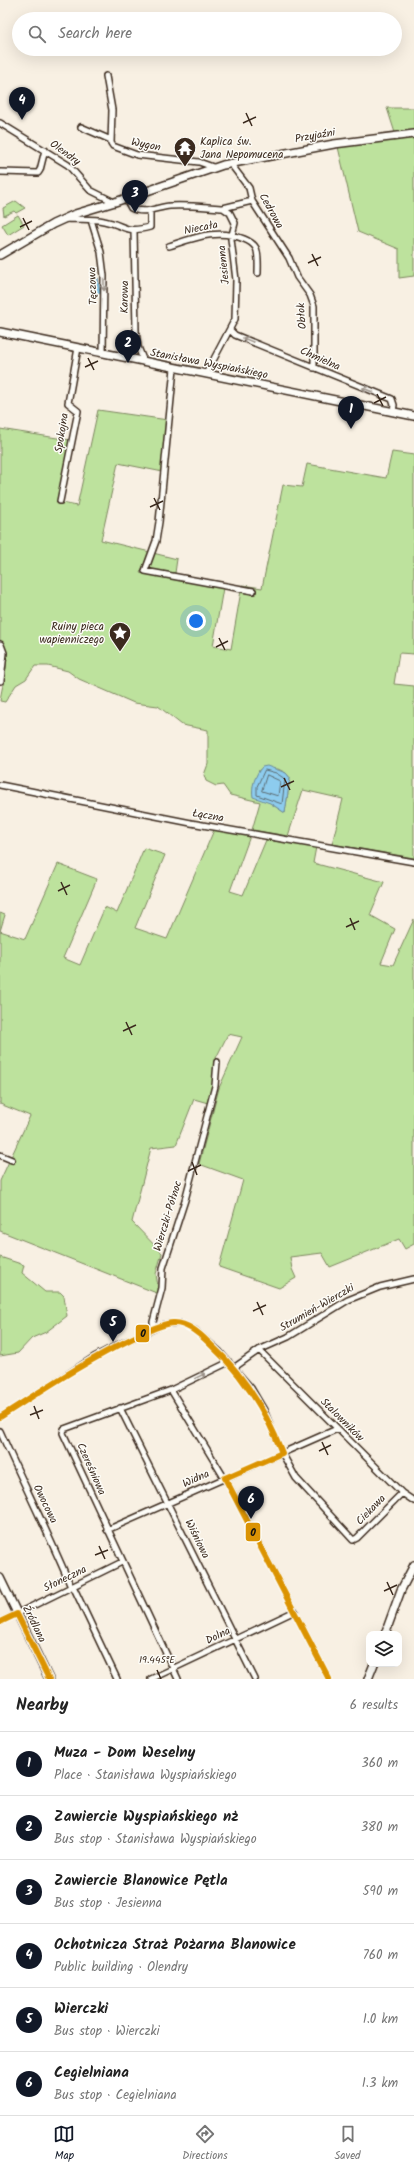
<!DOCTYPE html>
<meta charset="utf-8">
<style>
:root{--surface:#fff;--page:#f6f6f6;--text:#222;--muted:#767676;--line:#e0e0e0;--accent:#111827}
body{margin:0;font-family:Kalam,sans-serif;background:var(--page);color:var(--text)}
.controls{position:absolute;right:12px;bottom:12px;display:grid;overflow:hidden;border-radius:8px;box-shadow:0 4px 16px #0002}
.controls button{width:36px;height:36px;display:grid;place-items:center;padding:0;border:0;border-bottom:1px solid var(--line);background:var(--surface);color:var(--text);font:20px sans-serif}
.you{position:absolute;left:196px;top:621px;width:14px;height:14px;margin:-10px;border:3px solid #fff;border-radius:50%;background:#1a73e8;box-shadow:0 0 0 6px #1a73e833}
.badge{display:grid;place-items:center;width:26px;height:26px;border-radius:50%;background:var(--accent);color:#fff;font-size:13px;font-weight:700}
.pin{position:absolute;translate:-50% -33px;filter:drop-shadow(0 1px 2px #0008)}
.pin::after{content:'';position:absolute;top:21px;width:14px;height:12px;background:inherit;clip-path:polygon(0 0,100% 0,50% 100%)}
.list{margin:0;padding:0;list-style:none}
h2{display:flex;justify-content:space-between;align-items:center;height:52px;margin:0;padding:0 16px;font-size:17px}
h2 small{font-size:13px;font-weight:400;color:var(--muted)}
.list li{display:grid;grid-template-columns:26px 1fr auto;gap:12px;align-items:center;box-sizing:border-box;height:64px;padding:0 16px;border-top:1px solid var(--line)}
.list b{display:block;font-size:15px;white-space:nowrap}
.list p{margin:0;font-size:13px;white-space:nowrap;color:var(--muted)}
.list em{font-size:13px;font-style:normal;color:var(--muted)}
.icon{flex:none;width:22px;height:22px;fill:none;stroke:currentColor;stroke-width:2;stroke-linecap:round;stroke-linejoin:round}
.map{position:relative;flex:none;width:414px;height:1679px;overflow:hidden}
.search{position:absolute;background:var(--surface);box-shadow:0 4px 16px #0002;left:12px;right:12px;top:12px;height:44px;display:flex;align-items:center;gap:10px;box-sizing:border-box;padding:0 14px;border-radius:22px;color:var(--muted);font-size:15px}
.sheet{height:436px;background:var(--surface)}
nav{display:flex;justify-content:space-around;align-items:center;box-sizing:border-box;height:56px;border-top:1px solid var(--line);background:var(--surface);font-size:11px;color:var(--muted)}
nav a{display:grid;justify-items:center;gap:2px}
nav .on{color:var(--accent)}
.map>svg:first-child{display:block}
.green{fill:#bde29d;stroke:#7c865e;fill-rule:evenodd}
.water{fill:#8dccee;stroke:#6c8b9b}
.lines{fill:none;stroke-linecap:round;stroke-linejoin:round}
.shore{stroke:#5c6b71;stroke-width:1}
.street-casing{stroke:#3b2a1e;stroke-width:8}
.secondary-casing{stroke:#3b2a1e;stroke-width:10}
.street{stroke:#fdfcf7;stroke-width:5}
.secondary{stroke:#fdfcf7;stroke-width:7}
.bus-1-casing{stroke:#fdfcf7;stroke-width:9}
.bus-1{stroke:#db9304;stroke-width:6}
.oneway{stroke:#9c938a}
.ticks{fill:none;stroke:#3b2a1e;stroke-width:1.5}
.labels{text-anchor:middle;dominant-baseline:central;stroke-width:3;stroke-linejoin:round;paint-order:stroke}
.street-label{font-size:11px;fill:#3b2a1e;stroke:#fdfcf7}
.poi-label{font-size:11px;fill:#3b2a1e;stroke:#fdfcf7;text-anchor:start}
.ticks-label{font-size:10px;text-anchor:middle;fill:#3b2a1e;stroke:#fdfcf7;stroke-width:3;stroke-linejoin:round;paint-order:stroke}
.line-badge{stroke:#fdfcf7;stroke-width:1.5}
.pale-badge-label{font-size:11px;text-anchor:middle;font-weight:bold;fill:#111}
</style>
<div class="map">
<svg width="414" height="1679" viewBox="0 0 414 1679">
<rect width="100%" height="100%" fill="#f8f0e3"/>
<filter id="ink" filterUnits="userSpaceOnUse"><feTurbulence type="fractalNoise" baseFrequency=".025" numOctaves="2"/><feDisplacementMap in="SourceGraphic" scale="8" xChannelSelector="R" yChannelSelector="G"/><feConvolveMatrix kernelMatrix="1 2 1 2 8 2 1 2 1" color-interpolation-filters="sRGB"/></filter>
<g filter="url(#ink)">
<path class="green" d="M387,108h27v168l-15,2v-29l-41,-17 -20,-85 58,-11z
M16,201l9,7 -9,5 -2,-2 -10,5 -1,-8z
M18,215l6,10 -16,10 -6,-10z
M98,410l70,10 -5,52 -45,-9 -17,77 49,12 -10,21 83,15 -10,58 18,3 11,-64 20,3 21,-103 19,2 5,-23 79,14 6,-26 22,3v199l-15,-1 -5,31 20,2v172l-82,-14 11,-45 -40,-9 -15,46 -36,-6 8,-28 -30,-7 -7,-10 -7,1 -10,-5 -2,-6 4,-11v-34l-26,-5 -24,-19 -24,-3 -55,-24 -11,-8 -20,-5h-13l-9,13 -10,6 -11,17 -5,-1c2,-18 13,-44 0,-61v-211l70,11 -13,62 20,4zM278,769l8,4 4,5 -5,35 -15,-10 -17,-16 6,-17z
M153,553l24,6 -2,14 -25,-3 -1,-2z
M214,830l36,6 -20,55 13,4 23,-55 50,7 -3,16 71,19 -14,33 25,14 -14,34 12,2 21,-46v325l-9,5 -6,-10 -69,28 -8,-14 -32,4 2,12 4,9 -17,10 -60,-21 24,-87 -44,-16 20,-76 23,-51 -14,-3 -14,28 -1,23 -5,18 -14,-4 -18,46 -25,3 -19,74 30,31 -6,21 3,20 -159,-63v-50l30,-65 -30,-12v-191l5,2 -5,16 25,8 33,-75 39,15 -34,79 17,7 25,-58 12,6 27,-65 21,7 -30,73 32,11z
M0,1257l24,8 -2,8 23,19h15l4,4 3,20 -21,16 -14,6 -14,15 -18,3z"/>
<path class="water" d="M95,278h3l2,15 -5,3 -3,-2 -1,-13z
M267,766l19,7 4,5 -5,35 -15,-10 -17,-6c-2,-10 2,-22 9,-30z"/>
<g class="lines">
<path class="shore" d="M265,770l11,3 9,6 -3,25 -25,-9v-8z
M267,775l13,6 -2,15 -16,-5z"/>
<g class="street-casing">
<path id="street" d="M106,76l6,34 -1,33 2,3 24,9 62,7 14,5
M0,123l68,42 22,25 24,12
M81,127l30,13
M230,163l19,25 3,13 37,57 8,19 13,18 4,11v62
M0,172l38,1 2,-3 5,-20
M126,199l5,9c13,7 26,-1 39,-2 17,-1 36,1 53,2l7,5 5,10 -4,16 5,41 -1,39 -29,55
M223,208l29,-7
M65,219c13,1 27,-1 39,2 22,4 19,13 46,6v-16
M91,220l10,32 3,24 -1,77
M134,231l2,100 2,16 6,15
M169,246c25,-8 49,-18 75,-7 5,2 9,4 12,9 3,7 2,18 2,25
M230,330l5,5 157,64 2,6 -1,7
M174,368l-15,154 -3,19 -11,30 108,20
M60,501l18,-90 -10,-8 10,-55
M0,785l191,38 223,39
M0,1155l12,5
M154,1329l-1,-7 9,-34 1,-20 22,-68 30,-114 2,-24
M259,1350l143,143 12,8
M235,1367l24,-17 29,-13 60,-37 32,-13 34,-8
M171,1390l60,99 98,190
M120,1408l135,271
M0,1417l94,-60 21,-11 50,-22 14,-1 8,3 8,4 25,22 31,36 13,22 18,43 14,25 57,62 4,-2 45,-45
M0,1431c23,52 49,103 71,156
M107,1530l230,-101
M73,1586l44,93
M0,1622l122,-60
M151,1679l144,-68
M178,1679l-115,-246 1,-4 107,-39 58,-28"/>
</g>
<g class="secondary-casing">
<path id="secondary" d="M0,255l53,-31 22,-10 40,-12 108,-37 111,-21 80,-10
M0,332l414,84
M0,645l3,8 -3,27
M0,1578l49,101
M385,1634l16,-44 13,-25
M368,1679l6,-15"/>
</g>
<use href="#street" class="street"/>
<use href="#secondary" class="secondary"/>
<g class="bus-1-casing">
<path id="bus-1" d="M0,1417c44,-28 86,-56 133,-79 11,-5 27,-14 40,-15 14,-1 27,11 36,20 34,31 57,67 73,110l-57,25 104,201
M0,1622l17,-8 32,65"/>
</g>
<use href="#bus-1" class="bus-1"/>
</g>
<defs><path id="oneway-shaft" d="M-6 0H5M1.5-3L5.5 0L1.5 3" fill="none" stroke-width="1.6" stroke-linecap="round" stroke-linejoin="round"/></defs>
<g class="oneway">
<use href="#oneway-shaft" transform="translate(104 285) rotate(89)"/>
<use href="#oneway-shaft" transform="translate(248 340) rotate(-158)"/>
<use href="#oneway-shaft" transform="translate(368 390) rotate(-159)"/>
<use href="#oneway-shaft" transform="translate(200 1376) rotate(-26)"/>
</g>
</g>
<path class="ticks" d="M246,113l6,13M243,123l13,-6M23,218l6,12M20,227l12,-6M312,254l6,12M308,263l13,-6M88,358l6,12M85,367l13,-6M377,394l6,12M374,403l12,-6M154,498l6,12M150,507l13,-6M219,638l6,12M216,647l12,-6M284,778l6,12M281,787l13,-6M61,882l6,13M58,891l12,-6M350,918l5,12M346,927l13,-6M126,1022l6,13M123,1031l13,-6M192,1162l5,13M188,1171l13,-6M257,1302l6,13M253,1311l13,-6M34,1406l5,13M30,1415l13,-5M322,1442l6,13M319,1451l12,-6M99,1546l6,13M95,1555l13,-5M387,1582l6,13M384,1591l13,-6M157,1670l4,9"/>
<defs>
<g id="temple-pin" transform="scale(1.15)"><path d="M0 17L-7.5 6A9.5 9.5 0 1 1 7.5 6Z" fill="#3b2a1e" stroke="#fdfcf7"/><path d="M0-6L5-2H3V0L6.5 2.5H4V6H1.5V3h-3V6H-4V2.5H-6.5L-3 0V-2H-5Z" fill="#fff"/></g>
<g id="sight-pin" transform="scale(1.15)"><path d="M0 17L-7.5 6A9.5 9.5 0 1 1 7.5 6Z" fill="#3b2a1e" stroke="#fdfcf7"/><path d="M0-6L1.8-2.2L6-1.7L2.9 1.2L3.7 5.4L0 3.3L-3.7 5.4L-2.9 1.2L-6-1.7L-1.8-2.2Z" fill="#fff"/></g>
</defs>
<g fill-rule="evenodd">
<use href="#temple-pin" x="185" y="148"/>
<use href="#sight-pin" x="120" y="633"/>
</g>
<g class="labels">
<g class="street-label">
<text transform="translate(315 136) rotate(-10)">Przyjaźni</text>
<text transform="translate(146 145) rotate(11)">Wygon</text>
<text transform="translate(65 153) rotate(36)">Olendry</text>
<text transform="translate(271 211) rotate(61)">Cedrowa</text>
<text transform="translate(201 228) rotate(-11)">Niecała</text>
<text transform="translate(224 265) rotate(-96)">Jesienna</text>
<text transform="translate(93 286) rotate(-92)">Tęczowa</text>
<text transform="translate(125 297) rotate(-89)">Karowa</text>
<text transform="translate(302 316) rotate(-94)">Obłok</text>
<text transform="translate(320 359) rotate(24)">Chmielna</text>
<text transform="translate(209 364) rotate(11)">Stanisława Wyspiańskiego</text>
<text transform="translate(62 433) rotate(-81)">Spokojna</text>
<text transform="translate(208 816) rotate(10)">Łączna</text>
<text transform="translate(168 1216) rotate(-73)">Wierczki-Północ</text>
<text transform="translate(317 1308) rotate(-30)">Strumień-Wierczki</text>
<text transform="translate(342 1420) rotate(45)">Stalowników</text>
<text transform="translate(91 1469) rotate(66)">Czereśniowa</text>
<text transform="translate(196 1479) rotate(-24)">Widna</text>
<text transform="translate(45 1504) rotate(64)">Owocowa</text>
<text transform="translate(371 1510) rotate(-46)">Ciekawa</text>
<text transform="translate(197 1539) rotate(64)">Wiśniowa</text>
<text transform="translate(65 1579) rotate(-26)">Słoneczna</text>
<text transform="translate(34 1624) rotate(64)">Źródlana</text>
<text transform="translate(218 1636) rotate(-26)">Dolna</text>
</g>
<g class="poi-label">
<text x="200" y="142">Kaplica św.<tspan x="200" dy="13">Jana Nepomucena</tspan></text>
<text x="104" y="627" text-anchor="end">Ruiny pieca<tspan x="104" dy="13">wapienniczego</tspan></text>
</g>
</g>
<g class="ticks-label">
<text x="157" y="1663">19.445°E</text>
</g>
<g class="line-badge">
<rect x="135" y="1324" width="15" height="19" rx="4" fill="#db9304"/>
<rect x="245" y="1522" width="16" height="20" rx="4" fill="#db9304"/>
</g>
<g class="pale-badge-label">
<text x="143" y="1337">0</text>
<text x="253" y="1536">0</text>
</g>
</svg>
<div class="controls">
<button><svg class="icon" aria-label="layers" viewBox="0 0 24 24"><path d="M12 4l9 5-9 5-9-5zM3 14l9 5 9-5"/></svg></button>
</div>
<div class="you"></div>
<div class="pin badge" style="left:351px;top:429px">1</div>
<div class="pin badge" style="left:128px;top:363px">2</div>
<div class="pin badge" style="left:135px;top:213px">3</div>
<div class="pin badge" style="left:22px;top:120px">4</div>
<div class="pin badge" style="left:113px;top:1342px">5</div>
<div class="pin badge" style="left:251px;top:1519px">6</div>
<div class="search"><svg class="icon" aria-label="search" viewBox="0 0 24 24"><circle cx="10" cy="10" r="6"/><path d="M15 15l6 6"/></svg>Search here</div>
</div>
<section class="sheet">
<h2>Nearby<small>6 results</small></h2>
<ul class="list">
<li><span class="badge">1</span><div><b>Muza - Dom Weselny</b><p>Place · Stanisława Wyspiańskiego</p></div><em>360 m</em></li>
<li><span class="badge">2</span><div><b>Zawiercie Wyspiańskiego nż</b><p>Bus stop · Stanisława Wyspiańskiego</p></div><em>380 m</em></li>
<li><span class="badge">3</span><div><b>Zawiercie Blanowice Pętla</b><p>Bus stop · Jesienna</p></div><em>590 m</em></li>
<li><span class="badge">4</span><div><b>Ochotnicza Straż Pożarna Blanowice</b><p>Public building · Olendry</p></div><em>760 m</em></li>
<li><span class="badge">5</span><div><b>Wierczki</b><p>Bus stop · Wierczki</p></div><em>1.0 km</em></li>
<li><span class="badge">6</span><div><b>Cegielniana</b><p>Bus stop · Cegielniana</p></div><em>1.3 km</em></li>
</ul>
</section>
<nav>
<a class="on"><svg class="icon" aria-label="map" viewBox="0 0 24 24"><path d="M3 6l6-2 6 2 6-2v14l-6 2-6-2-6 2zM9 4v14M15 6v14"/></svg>Map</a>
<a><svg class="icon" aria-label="directions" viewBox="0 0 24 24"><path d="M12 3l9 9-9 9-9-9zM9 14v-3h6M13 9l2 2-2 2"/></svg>Directions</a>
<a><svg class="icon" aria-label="saved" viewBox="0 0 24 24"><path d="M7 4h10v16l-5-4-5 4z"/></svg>Saved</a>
</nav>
